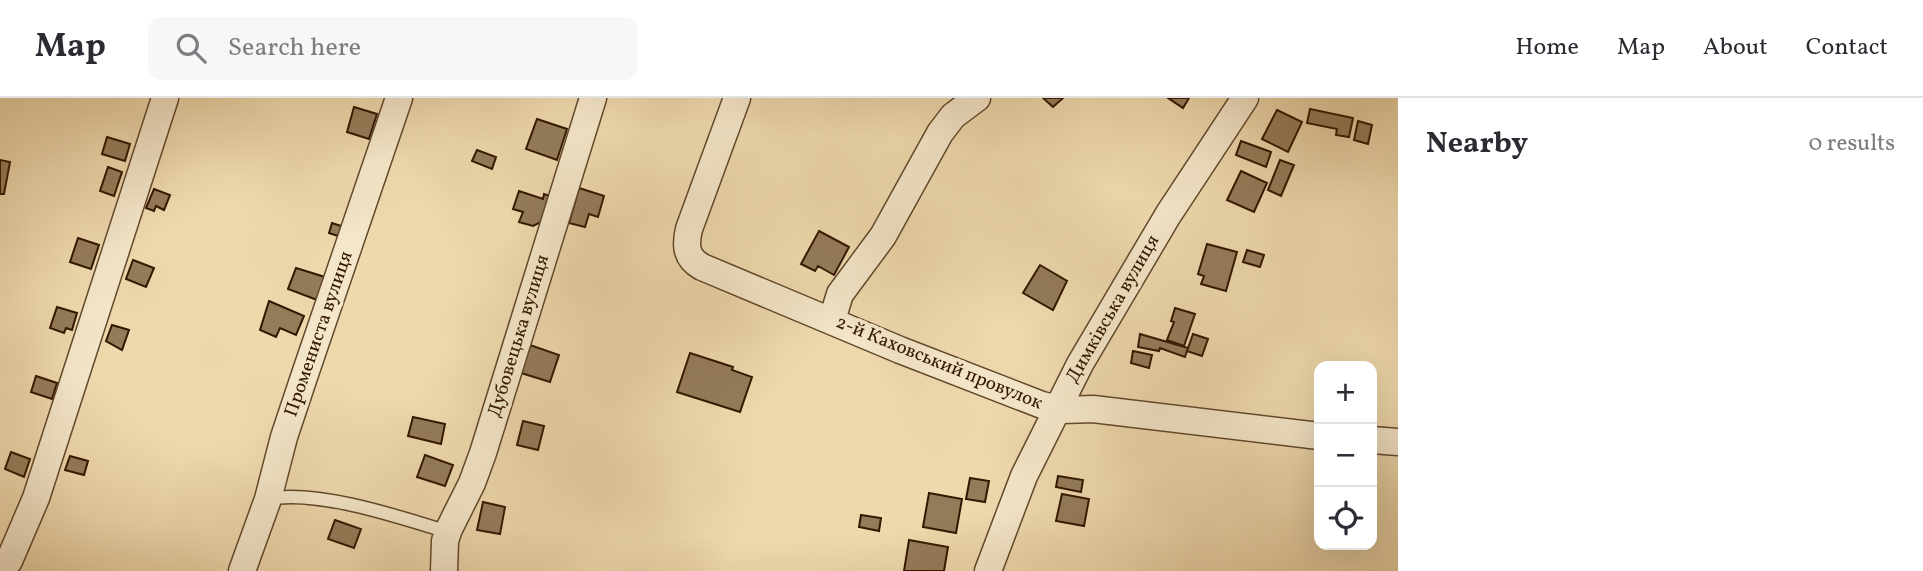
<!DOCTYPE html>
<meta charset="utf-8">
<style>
:root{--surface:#fff;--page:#f7f7f7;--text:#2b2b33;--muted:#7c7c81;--line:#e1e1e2}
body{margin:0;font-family:Vollkorn,serif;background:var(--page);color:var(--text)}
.controls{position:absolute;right:21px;bottom:21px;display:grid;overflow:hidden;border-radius:14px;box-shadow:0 7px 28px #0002}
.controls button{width:63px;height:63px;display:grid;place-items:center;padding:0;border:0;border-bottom:2px solid var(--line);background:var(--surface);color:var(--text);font:35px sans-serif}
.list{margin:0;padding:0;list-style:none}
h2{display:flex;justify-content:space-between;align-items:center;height:91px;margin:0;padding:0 28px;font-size:30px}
h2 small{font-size:23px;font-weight:400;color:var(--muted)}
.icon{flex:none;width:38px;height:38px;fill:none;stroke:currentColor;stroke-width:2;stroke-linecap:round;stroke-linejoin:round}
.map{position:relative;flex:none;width:1398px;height:473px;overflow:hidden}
header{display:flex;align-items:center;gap:42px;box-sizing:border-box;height:98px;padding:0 35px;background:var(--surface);border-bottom:2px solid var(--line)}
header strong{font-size:33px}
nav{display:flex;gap:38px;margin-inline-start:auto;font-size:24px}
.search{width:490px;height:63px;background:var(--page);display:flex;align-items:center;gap:18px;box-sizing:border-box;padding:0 24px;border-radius:14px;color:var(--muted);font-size:26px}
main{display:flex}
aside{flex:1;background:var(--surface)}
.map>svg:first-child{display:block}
.building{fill:#947c5a;stroke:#321700;stroke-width:2}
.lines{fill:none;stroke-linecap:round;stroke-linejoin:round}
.service-casing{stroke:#61482b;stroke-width:15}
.minor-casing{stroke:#61482b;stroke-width:29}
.service{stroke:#f4e6ca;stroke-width:12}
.minor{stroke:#f4e6ca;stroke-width:26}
.labels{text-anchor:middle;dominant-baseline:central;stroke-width:7;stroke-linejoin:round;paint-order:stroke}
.street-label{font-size:19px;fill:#321700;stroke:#f4e6ca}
</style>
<header>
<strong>Map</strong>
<div class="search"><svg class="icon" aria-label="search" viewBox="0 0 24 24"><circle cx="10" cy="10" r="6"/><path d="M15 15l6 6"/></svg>Search here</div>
<nav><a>Home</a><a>Map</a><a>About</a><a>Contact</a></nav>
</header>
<main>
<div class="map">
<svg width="1398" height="473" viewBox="0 0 1398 473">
<rect width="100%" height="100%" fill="#eed9ad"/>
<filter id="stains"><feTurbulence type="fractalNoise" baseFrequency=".00286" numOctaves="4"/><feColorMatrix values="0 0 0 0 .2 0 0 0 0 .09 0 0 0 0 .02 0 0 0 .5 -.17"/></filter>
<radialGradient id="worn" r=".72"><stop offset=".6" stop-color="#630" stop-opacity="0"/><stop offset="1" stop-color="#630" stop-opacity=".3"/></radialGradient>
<path class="building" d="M1043,0h20l-10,9z
M1168,0h21l-6,10z
M354,9l23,7 -8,25 -22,-7z
M1310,11l43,9 -4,19 -13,-2 1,-6 -30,-6z
M1277,12l25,12 -14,30 -26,-13z
M537,21l30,10 -10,31 -31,-11z
M1358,23l14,4 -4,19 -14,-4z
M107,39l23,7 -5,17 -23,-7z
M1241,43l30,11 -5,15 -30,-12z
M477,52l19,7 -4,12 -20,-8z
M0,62l10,2 -6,32h-4z
M1280,62l14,5 -13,31 -13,-6z
M108,69l14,5 -8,24 -14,-5z
M1241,73l26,12 -13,29 -27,-12z
M579,90l25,8 -6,21 -9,-3 -4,13 -16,-4z
M154,91l16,6 -6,15 -8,-4 -2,5 -8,-3z
M519,93l24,8 1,-5 6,2 -9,26 -8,4 -14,-4 4,-10 -10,-3z
M332,125l12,4 -3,10 -12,-4z
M819,133l30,16 -15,28 -16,-9 -3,5 -14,-7z
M78,140l21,7 -8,24 -21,-7z
M1207,146l30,8 -11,39 -25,-7 3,-8 -6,-2z
M1247,152l17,5 -4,12 -17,-5z
M133,162l21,8 -8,19 -20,-8z
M1040,167l27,16 -14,29 -30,-17z
M296,170l29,9 -8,23 -29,-11z
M269,203l35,15 -8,19 -16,-7 -4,9 -16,-7z
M57,209l20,6 -5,17 -6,-2 -2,5 -14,-5z
M1175,210l20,6 -11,32 -17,-6 7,-18 -3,-1z
M112,227l17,5 -7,20 -16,-9z
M1140,236l48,14 -3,9 -25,-9 -1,3 -21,-4z
M1193,236l15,5 -6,17 -15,-5z
M527,246l32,11 -9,27 -32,-10z
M1133,253l19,4 -3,13 -18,-5z
M690,255l43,14 -1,3 20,7 -12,35 -63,-20z
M36,278l21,7 -5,16 -21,-7z
M413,319l32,7 -4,20 -33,-8z
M523,323l21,5 -6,24 -21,-5z
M11,354l19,7 -6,18 -19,-8z
M425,357l28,10 -8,21 -28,-9z
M70,358l18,5 -4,14 -19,-5z
M1058,378l25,4 -2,12 -25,-5z
M970,380l19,3 -4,21 -19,-3z
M929,395l33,6 -6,34 -33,-6z
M1062,396l27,5 -5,27 -28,-5z
M483,404l22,5 -5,27 -23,-4z
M861,417l20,3 -2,13 -20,-4z
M335,422l26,9 -7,19 -26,-9z
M909,442l39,7 -4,24h-40z"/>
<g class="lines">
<g class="service-casing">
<path id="service" d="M268,401c48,-10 132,18 180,33"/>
</g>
<g class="minor-casing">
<path id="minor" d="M737,0l-48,131c-4,17 -3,29 13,38l198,83 142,55 21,5 30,-1 226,27
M832,222l8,-26 43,-58 57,-103 13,-17 24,-18
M1372,342l26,2
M9,463l27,-63 129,-400
M242,473l26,-72 16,-62 20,-60 95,-279
M444,473l1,-30 4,-12 23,-46 11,-30 110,-355
M988,473l36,-95 56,-112 88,-149 77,-117"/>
</g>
<use href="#service" class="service"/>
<use href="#minor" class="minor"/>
</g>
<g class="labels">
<g class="street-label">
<text transform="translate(1113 211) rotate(-60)">Димківська вулиця</text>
<text transform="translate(319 236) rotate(-71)">Промениста вулиця</text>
<text transform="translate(519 238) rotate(-73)">Дубовецька вулиця</text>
<text transform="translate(939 265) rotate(22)">2-й Каховський провулок</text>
</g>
</g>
<rect width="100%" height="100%" filter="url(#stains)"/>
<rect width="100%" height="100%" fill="url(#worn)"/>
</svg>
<div class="controls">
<button>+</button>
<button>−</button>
<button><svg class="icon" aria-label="locate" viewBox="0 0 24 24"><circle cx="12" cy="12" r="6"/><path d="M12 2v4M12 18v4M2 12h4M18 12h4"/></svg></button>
</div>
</div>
<aside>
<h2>Nearby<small>0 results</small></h2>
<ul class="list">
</ul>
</aside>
</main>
